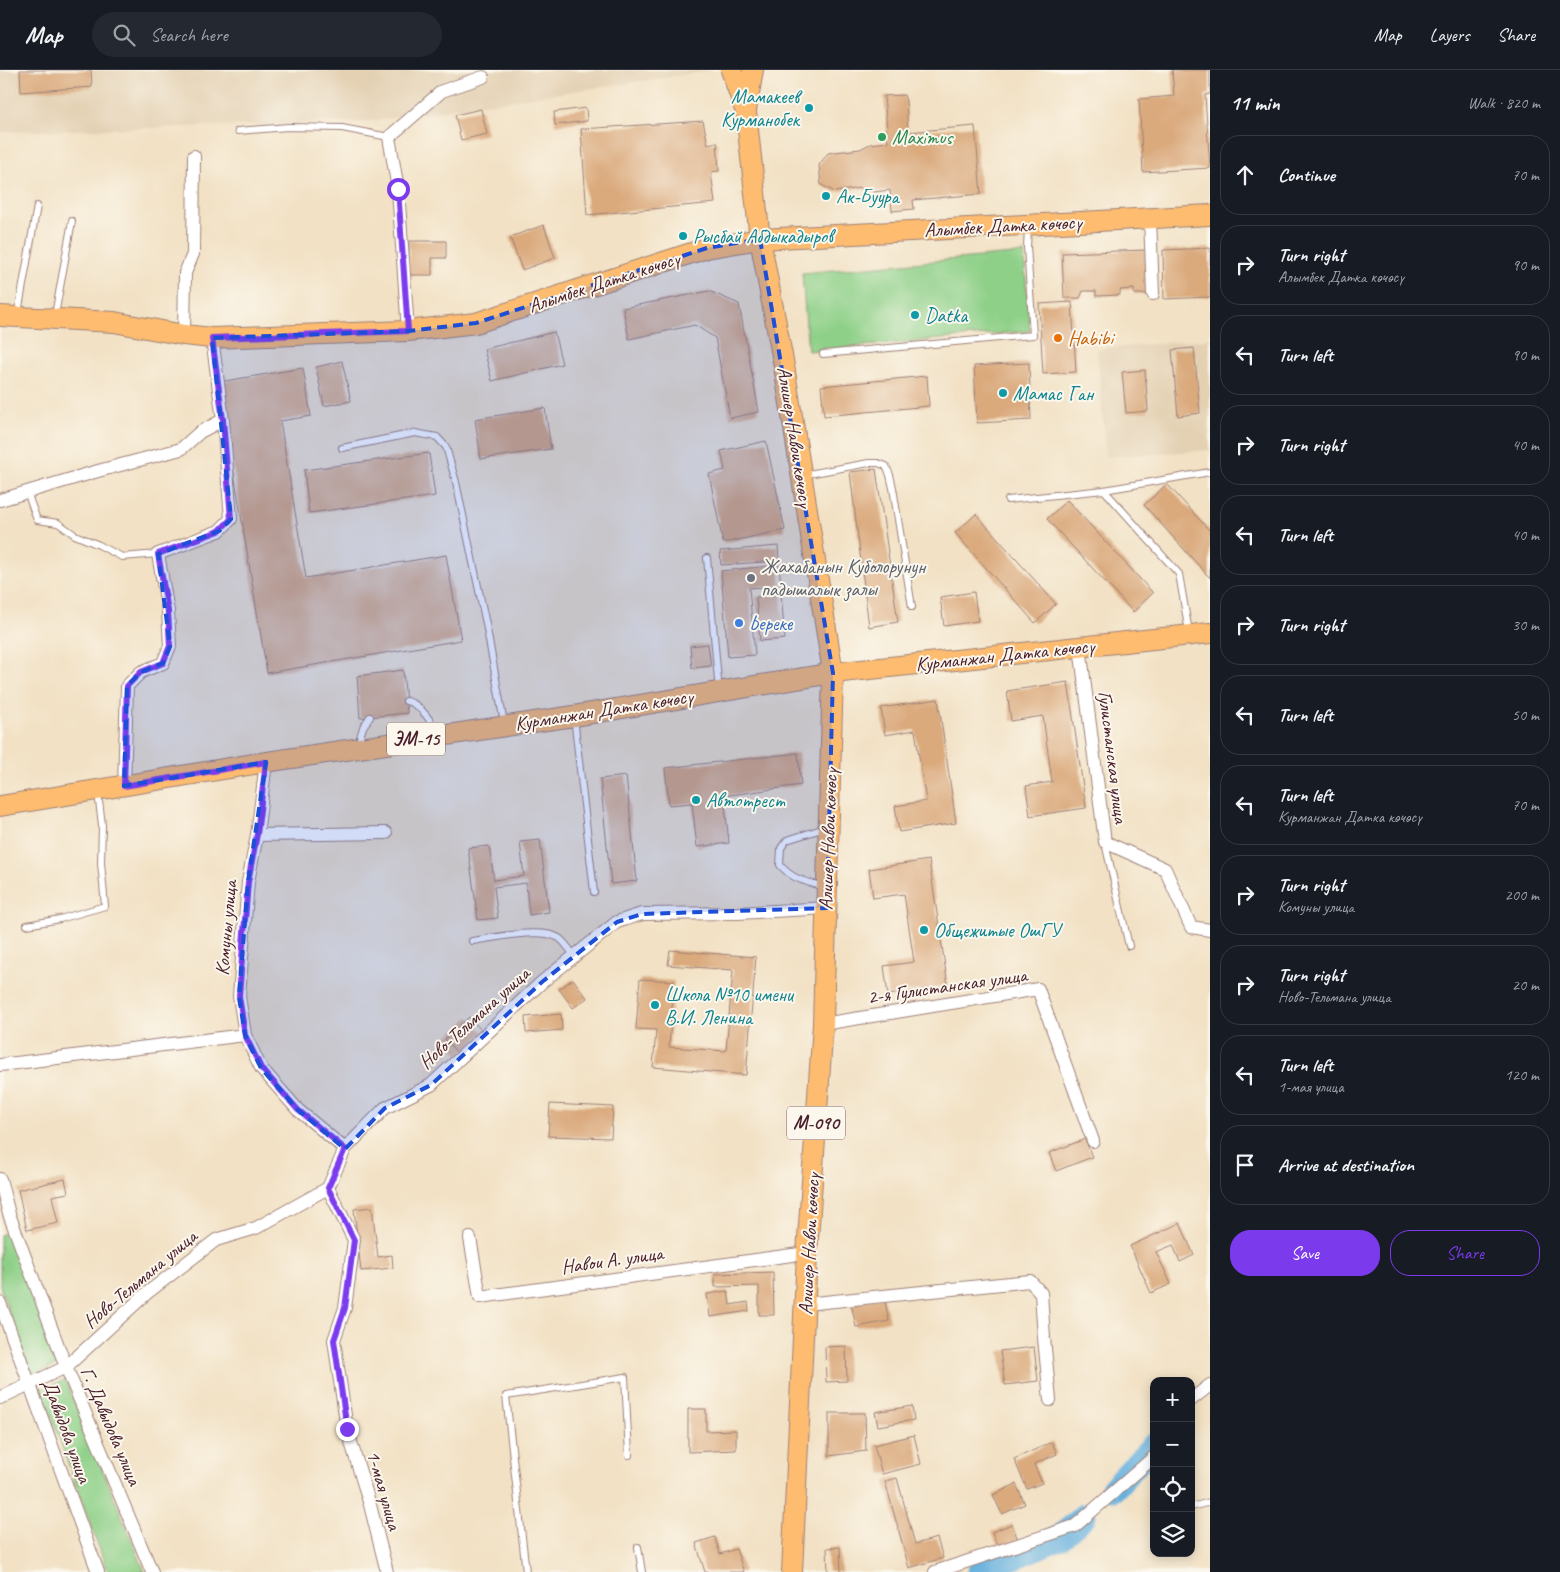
<!DOCTYPE html>
<meta charset="utf-8">
<style>
:root{--surface:#171b24;--page:#242831;--text:#f1f3f6;--muted:#9ea1a6;--line:#363941;--accent:#7c3aed}
body{margin:0;font-family:Caveat,sans-serif;background:var(--page);color:var(--text)}
.controls{position:absolute;right:15px;bottom:15px;display:grid;overflow:hidden;border-radius:10px;box-shadow:0 2px 12px #0003}
.controls button{width:45px;height:45px;display:grid;place-items:center;padding:0;border:0;border-bottom:1px solid var(--line);background:var(--surface);color:var(--text);font:25px sans-serif}
.stop{position:absolute;width:15px;height:15px;margin:-11px;border:4px solid #7c3aed;border-radius:50%;background:#fff}
.stop.end{background:#7c3aed;border-color:#fff;box-shadow:0 1px 5px #0008}
.list{margin:0;padding:0;list-style:none}
h2{display:flex;justify-content:space-between;align-items:center;height:65px;margin:0;padding:0 20px;font-size:21px}
h2 small{font-size:16px;font-weight:400;color:var(--muted)}
.list li{display:grid;grid-template-columns:32px 1fr auto;gap:15px;align-items:center;box-sizing:border-box;height:80px;margin:0 10px 10px;padding:0 10px;border:1px solid var(--line);border-radius:20px}
.list b{display:block;font-size:19px;white-space:nowrap}
.list p{margin:0;font-size:16px;white-space:nowrap;color:var(--muted)}
.list em{font-size:16px;font-style:normal;color:var(--muted)}
.actions{display:flex;gap:10px;padding:15px 20px}
.actions a{flex:1;padding:11px 0;border:1px solid var(--accent);border-radius:20px;text-align:center;font-size:18px;color:var(--accent)}
.actions .main{background:var(--accent);color:#fff}
.icon{flex:none;width:28px;height:28px;fill:none;stroke:currentColor;stroke-width:2;stroke-linecap:round;stroke-linejoin:round}
.map{position:relative;flex:none;width:1210px;height:1502px;overflow:hidden}
header{display:flex;align-items:center;gap:30px;box-sizing:border-box;height:70px;padding:0 25px;background:var(--surface);border-bottom:1px solid var(--line)}
header strong{font-size:24px}
nav{display:flex;gap:28px;margin-inline-start:auto;font-size:18px}
.search{width:350px;height:45px;background:var(--page);display:flex;align-items:center;gap:12px;box-sizing:border-box;padding:0 18px;border-radius:28px;color:var(--muted);font-size:19px}
main{display:flex}
aside{flex:1;background:var(--surface)}
.map>svg:first-child{display:block}
.built{fill:#e4d1b4}
.green{fill:#8ed088;stroke:#6c785a}
.lines{fill:none;stroke-linecap:round;stroke-linejoin:round}
.river{stroke:#65b0de;stroke-width:25}
.building{fill:#daa97b}
.lane-casing{stroke:#9e8078;stroke-width:8}
.street-casing{stroke:#9e8078;stroke-width:14}
.primary-casing{stroke:#9e8078;stroke-width:22}
.lane{stroke:#fff;stroke-width:6}
.street{stroke:#fff;stroke-width:12}
.primary{stroke:#fdbc6f;stroke-width:20}
.route{stroke:#7c3aed;stroke-width:6}
.marked{fill:#1d4ed8;fill-opacity:0.2;stroke:#1d4ed8;stroke-width:4;stroke-dasharray:10 6;stroke-linejoin:round}
.culture-dot{fill:#0f9aa8;stroke:#fbf7ec;stroke-width:2}
.leisure-dot{fill:#2e9e5b;stroke:#fbf7ec;stroke-width:2}
.food-dot{fill:#e8710a;stroke:#fbf7ec;stroke-width:2}
.worship-dot{fill:#6b7280;stroke:#fbf7ec;stroke-width:2}
.shop-dot{fill:#3f7fe0;stroke:#fbf7ec;stroke-width:2}
.labels{text-anchor:middle;dominant-baseline:central;stroke-width:4;stroke-linejoin:round;paint-order:stroke}
.shield{fill:#fbf7ec;stroke:#7f6065;stroke-width:1}
.shield-label{font-size:19px;font-weight:bold;fill:#4a1f2b}
.culture-label{font-size:20px;fill:#0d838f;stroke:#fbf7ec;text-anchor:start}
.leisure-label{font-size:20px;fill:#27864d;stroke:#fbf7ec;text-anchor:start}
.street-label{font-size:20px;fill:#4a1f2b;stroke:#fbf7ec}
.food-label{font-size:20px;fill:#c56008;stroke:#fbf7ec;text-anchor:start}
.worship-label{font-size:20px;fill:#5b616d;stroke:#fbf7ec;text-anchor:start}
.shop-label{font-size:20px;fill:#366cbe;stroke:#fbf7ec;text-anchor:start}
</style>
<header>
<strong>Map</strong>
<div class="search"><svg class="icon" aria-label="search" viewBox="0 0 24 24"><circle cx="10" cy="10" r="6"/><path d="M15 15l6 6"/></svg>Search here</div>
<nav><a>Map</a><a>Layers</a><a>Share</a></nav>
</header>
<main>
<div class="map">
<svg width="1210" height="1502" viewBox="0 0 1210 1502">
<rect width="100%" height="100%" fill="#fbf7ec"/>
<filter id="ink" filterUnits="userSpaceOnUse"><feTurbulence type="fractalNoise" baseFrequency=".02" numOctaves="2"/><feDisplacementMap in="SourceGraphic" scale="10" xChannelSelector="R" yChannelSelector="G"/><feConvolveMatrix kernelMatrix="1 2 1 2 8 2 1 2 1" color-interpolation-filters="sRGB"/></filter>
<filter id="wash" filterUnits="userSpaceOnUse"><feTurbulence type="fractalNoise" baseFrequency=".0096" numOctaves="4" result="noise"/><feDisplacementMap in="SourceGraphic" scale="20" xChannelSelector="R" yChannelSelector="G"/><feGaussianBlur stdDeviation="1.12" result="paint"/><feColorMatrix in="noise" values="0 0 0 0 0 0 0 0 0 0 0 0 0 0 0 0 0 1.4 0 .05"/><feComposite in="paint" operator="in"/></filter>
<g filter="url(#wash)">
<rect width="100%" height="100%" fill="#f2e1c4"/>
<path class="built" d="M0,0h710v1l-346,51 -364,10z
M1210,269v111l-104,7 -9,-108z"/>
<path class="green" d="M1024,183l6,78 -222,20 -6,-78z
M9,1161l51,133 -29,11 -31,-89v-51z
M65,1310l80,192h-37l-67,-183z"/>
<g class="lines">
<path class="river" d="M1113,1419l41,-44
M979,1502l82,-35 23,-21"/>
</g>
<g id="blocks">
<path class="building" d="M20,0h71l1,17 -71,5z
M1172,0h38v24l-5,1 5,73 -67,4 -4,-73 35,-3z
M904,25l2,6 2,31 67,-6 6,68 -68,6 1,9 -22,2 -2,-21 -16,2 -14,-4 -25,4 -14,-7 -2,-20 9,-12 32,-4 10,-5 18,-2 -4,-46z
M586,38l1,13 -32,4 -1,-13z
M481,39l6,25 -26,6 -6,-25z
M703,51l5,23 9,-2 2,29 -8,1 4,31 -128,12 -6,-86z
M544,155l11,33 -33,12 -12,-33z
M409,171h37v17h-14v17h-23z
M1210,178v49l-46,2 -1,-49z
M1146,180l1,44h-13v-5l-14,1v5l-24,1v-5h-13l-3,7h-16l-2,-45z
M709,221l30,13 20,108 -29,6 -15,-80 -20,-13 -66,14 -6,-31z
M1072,232l4,70 -33,2 -4,-70z
M554,262l8,32 -70,17 -8,-32z
M1194,278l6,65 -22,3 -6,-66z
M342,291l9,40 -27,5 -8,-39z
M1029,293l2,57 -54,3 -3,-57z
M303,298l8,48 -31,5 26,157 140,-23 15,85 -194,33 -48,-291z
M1145,300l3,41 -22,2 -4,-41z
M927,306l2,30 -105,10 -3,-30z
M545,338l6,41 -70,10 -6,-40z
M766,371l19,89 -62,13 -14,-69 16,-4 -4,-19z
M429,383l6,43 -126,17 -5,-43z
M876,399l22,153 -29,5 -19,-155z
M1167,414l43,47v47l-66,-73z
M1067,430l86,93 -20,19 -86,-93z
M976,444l80,90 -21,19 -80,-90z
M778,476l1,15 -58,4 -1,-14z
M779,495l2,21 -32,2 6,67 -27,2 -7,-86z
M974,522l4,29 -34,5 -4,-29z
M781,524l4,45 -25,2 -4,-44z
M708,574l3,22 -19,2 -2,-22z
M403,600l4,43 -47,5 -3,-42z
M1068,612l18,126 -56,8 -4,-30 26,-4 -9,-66 -32,5 -4,-30z
M938,629l18,124 -57,9 -4,-26 31,-5 -11,-71 -30,5 -4,-27z
M798,683l3,32 -77,11 5,47 -32,4 -5,-44 -23,2 -4,-37z
M626,706l11,105 -26,3 -11,-105z
M540,770l9,72 -20,3 -3,-32 -32,4 4,31 -20,2 -10,-72 21,-2 5,34 30,-4 -4,-34z
M929,790l19,126 -60,9 -4,-29 30,-4 -10,-68 -31,4 -4,-29z
M670,880l86,7 -10,118 -93,-8 3,-37 -20,-1 4,-50 34,2 -5,66 57,4 7,-81 -65,-5z
M573,909l14,19 -14,10 -14,-19z
M561,944l1,16 -36,3 -1,-16z
M469,947l15,16 -25,22 -14,-16z
M550,1034l63,3 -2,31 -63,-2z
M1085,1069l7,18 -36,14 -7,-18z
M65,1109l3,14 -16,3 6,27 -31,7 -9,-40z
M372,1137l6,50 14,-2 1,13 -32,3 -7,-62z
M1180,1153l14,32 -14,7 -7,-17 -17,7 15,32 -20,9 -21,-47z
M773,1202l1,43h-15v-29l-44,1v-13z
M728,1221l2,14 18,-3 1,9 -39,6 -3,-23z
M884,1227l5,24 -33,6 -5,-24z
M846,1276l1,35 -21,1 -1,-35z
M1034,1277l4,34 -33,4 -5,-34z
M912,1336l2,14 -36,6 -3,-14z
M688,1339h18v22l30,-1v20l-48,2z
M829,1343h36l1,38 -37,5z
M914,1365l7,29 -39,10 -8,-29z
M1052,1372l5,12 -23,10 8,19 -15,6 -13,-30z
M897,1408l18,66 22,-6 6,20 -34,10 -24,-87z
M1016,1414l9,20 -23,10 -9,-19z
M1012,1454l6,16 -20,8 -6,-16z
M715,1467l5,17 16,-5 8,23h-39l-9,-29z
M840,1477l1,25h-13l-1,-24z"/>
</g>
</g>
<g filter="url(#ink)">
<use href="#blocks" fill-opacity="0" stroke="#9e8078" stroke-width="1"/>
<g class="lines">
<g class="lane-casing">
<path id="lane" d="M238,61l50,-4 54,1 47,9
M18,243l19,-107
M55,245l17,-94
M823,284l210,-19 -6,-88 1,-19
M342,378l73,-15 22,4 9,10 10,35 30,142 18,99
M803,405l66,-12h9l8,3 4,9 3,13 19,119
M1104,420l75,84 10,58
M27,422l10,28 21,3 17,12 24,10 23,12 36,-3
M1008,430l96,-10 106,-18
M707,488l12,133
M406,631c15,3 24,20 32,31
M574,647l20,175
M358,675l5,-18 7,-10
M1105,773l24,103
M824,817c-19,-6 -31,-7 -44,-22l1,-17 6,-8 38,-12
M27,855l33,-6 45,-13 -4,-43 1,-38 -4,-32
M472,871c22,-3 69,-14 87,-3 6,4 11,13 16,18
M1191,1437l19,-5
M638,1477l4,25
M526,1502l-20,-176 119,-19 4,78"/>
</g>
<g class="street-casing">
<path id="street" d="M1150,148l3,76
M408,261l-10,-142 -9,-52 53,-46 41,-14
M184,265l1,-62 8,-19 1,-98
M0,430l98,-29 83,-22 19,-17 23,-12
M1080,577l25,195 60,27 26,58 19,3
M266,692l-9,73 -9,47 -9,114 6,39 16,33 37,42 47,39
M124,716l3,-100 14,-14 22,-9 7,-17 -2,-35 -10,-57 61,-23 12,-12 -8,-99 -11,-82
M257,765l129,-2
M823,954l215,-35 55,152
M0,995l245,-30
M0,1109l9,35 57,153 86,205
M328,1118l26,52 -9,68 -11,32 13,89 23,76 17,67
M470,1168l10,59 327,-44
M0,1233l98,269
M805,1234l225,-23 11,12 3,45 6,62
M0,1328l66,-31 81,-74 69,-53 40,-12 72,-40 17,-39 40,-41 46,-23 111,-103 75,-60 25,-8 96,-1 89,-5
M1191,1330l19,-15
M935,1502l140,-46 79,-69"/>
</g>
<g class="primary-casing">
<path id="primary" d="M731,0l15,42 14,127 24,127 49,307 -10,351 -16,229 -15,319
M746,40l7,-40
M0,246l114,6 70,13 28,3 196,-7 68,-8 231,-75 53,-9 450,-24
M0,736l266,-44 308,-46 259,-43 377,-40"/>
</g>
<use href="#lane" class="lane"/>
<use href="#street" class="street"/>
<use href="#primary" class="primary"/>
</g>
</g>
<g class="lines" filter="url(#ink)">
<path class="route" d="M347,1359l-13,-89 11,-32 9,-68 -26,-52 17,-39 -47,-39 -37,-42 -16,-33 -6,-39 9,-114 9,-48 9,-72 -142,24 3,-100 14,-14 22,-9 7,-17 -2,-35 -10,-57 61,-23 12,-12 -8,-99 -11,-82 196,-7 -10,-142"/>
</g>
<path class="marked" d="M760,169l73,434 -6,235 -185,6 -25,8 -75,60 -111,103 -46,23 -40,41 -47,-39 -37,-42 -16,-33 -6,-39 9,-114 18,-120 -142,24 3,-100 14,-14 22,-9 7,-17 -12,-92 61,-23 12,-12 -19,-181 196,-7 68,-8 231,-75z"/>
<g class="culture-dot">
<circle cx="809" cy="38" r="5"/>
<circle cx="826" cy="126" r="5"/>
<circle cx="683" cy="166" r="5"/>
<circle cx="915" cy="245" r="5"/>
<circle cx="1003" cy="323" r="5"/>
<circle cx="696" cy="730" r="5"/>
<circle cx="924" cy="860" r="5"/>
<circle cx="655" cy="935" r="5"/>
</g>
<circle class="leisure-dot" cx="882" cy="67" r="5"/>
<circle class="food-dot" cx="1058" cy="268" r="5"/>
<circle class="worship-dot" cx="751" cy="508" r="5"/>
<circle class="shop-dot" cx="739" cy="553" r="5"/>
<g class="labels">
<g class="shield">
<rect x="387" y="652.5" width="58" height="33" rx="4"/>
<rect x="787" y="1036.5" width="58" height="33" rx="4"/>
</g>
<g class="shield-label">
<text x="416" y="669">ЭМ-15</text>
<text x="816" y="1053">М-090</text>
</g>
<g class="culture-label">
<text x="799" y="26" text-anchor="end">Мамакеев<tspan x="799" dy="23">Курманобек</tspan></text>
<text x="836" y="126">Ак-Буура</text>
<text x="693" y="166">Рысбай Абдыкадыров</text>
<text x="925" y="245">Datka</text>
<text x="1013" y="323">Мамас Ган</text>
<text x="706" y="730">Автотрест</text>
<text x="934" y="860">Общежитые ОшГУ</text>
<text x="665" y="924">Школа №10 имени<tspan x="665" dy="23">В.И. Ленина</tspan></text>
</g>
<g class="leisure-label">
<text x="892" y="67">Maximus</text>
</g>
<g class="street-label">
<text transform="translate(1003 156) rotate(-3)">Алымбек Датка көчөсү</text>
<text transform="translate(604 212) rotate(-18)">Алымбек Датка көчөсү</text>
<text transform="translate(795 367) rotate(81)">Алишер Навои көчөсү</text>
<text transform="translate(1005 585) rotate(-6)">Курманжан Датка көчөсү</text>
<text transform="translate(604 640) rotate(-9)">Курманжан Датка көчөсү</text>
<text transform="translate(1113 687) rotate(83)">Гулистанская улица</text>
<text transform="translate(828 769) rotate(-88)">Алишер Навои көчөсү</text>
<text transform="translate(226 858) rotate(-85)">Комуны улица</text>
<text transform="translate(947 916) rotate(-8)">2-я Гулистанская улица</text>
<text transform="translate(474 948) rotate(-42)">Ново-Тельмана улица</text>
<text transform="translate(809 1174) rotate(-87)">Алишер Навои көчөсү</text>
<text transform="translate(612 1190) rotate(-8)">Навои А. улица</text>
<text transform="translate(140 1209) rotate(-40)">Ново-Тельмана улица</text>
<text transform="translate(111 1356) rotate(67)">Г. Давыдова улица</text>
<text transform="translate(67 1361) rotate(70)">Давыдова улица</text>
<text transform="translate(384 1420) rotate(74)">1-мая улица</text>
</g>
<g class="food-label">
<text x="1068" y="268">Habibi</text>
</g>
<g class="worship-label">
<text x="761" y="496">Жахабанын Куболорунун<tspan x="761" dy="23">падышалык залы</tspan></text>
</g>
<g class="shop-label">
<text x="749" y="553">Ьереке</text>
</g>
</g>
</svg>
<div class="controls">
<button>+</button>
<button>−</button>
<button><svg class="icon" aria-label="locate" viewBox="0 0 24 24"><circle cx="12" cy="12" r="6"/><path d="M12 2v4M12 18v4M2 12h4M18 12h4"/></svg></button>
<button><svg class="icon" aria-label="layers" viewBox="0 0 24 24"><path d="M12 4l9 5-9 5-9-5zM3 14l9 5 9-5"/></svg></button>
</div>
<div class="stop" style="left:398px;top:119px"></div>
<div class="stop end" style="left:347px;top:1359px"></div>
</div>
<aside>
<h2>11 min<small>Walk · 820 m</small></h2>
<ul class="list">
<li><svg class="icon" aria-label="ahead" viewBox="0 0 24 24"><path d="M12 20V5M6 11l6-6 6 6"/></svg><div><b>Continue</b></div><em>70 m</em></li>
<li><svg class="icon" aria-label="right" viewBox="0 0 24 24"><path d="M7 20v-9h11M14 6l5 5-5 5"/></svg><div><b>Turn right</b><p>Алымбек Датка көчөсү</p></div><em>90 m</em></li>
<li><svg class="icon" aria-label="left" viewBox="0 0 24 24"><path d="M17 20v-9H6M10 6l-5 5 5 5"/></svg><div><b>Turn left</b></div><em>90 m</em></li>
<li><svg class="icon" aria-label="right" viewBox="0 0 24 24"><path d="M7 20v-9h11M14 6l5 5-5 5"/></svg><div><b>Turn right</b></div><em>40 m</em></li>
<li><svg class="icon" aria-label="left" viewBox="0 0 24 24"><path d="M17 20v-9H6M10 6l-5 5 5 5"/></svg><div><b>Turn left</b></div><em>40 m</em></li>
<li><svg class="icon" aria-label="right" viewBox="0 0 24 24"><path d="M7 20v-9h11M14 6l5 5-5 5"/></svg><div><b>Turn right</b></div><em>30 m</em></li>
<li><svg class="icon" aria-label="left" viewBox="0 0 24 24"><path d="M17 20v-9H6M10 6l-5 5 5 5"/></svg><div><b>Turn left</b></div><em>50 m</em></li>
<li><svg class="icon" aria-label="left" viewBox="0 0 24 24"><path d="M17 20v-9H6M10 6l-5 5 5 5"/></svg><div><b>Turn left</b><p>Курманжан Датка көчөсү</p></div><em>70 m</em></li>
<li><svg class="icon" aria-label="right" viewBox="0 0 24 24"><path d="M7 20v-9h11M14 6l5 5-5 5"/></svg><div><b>Turn right</b><p>Комуны улица</p></div><em>200 m</em></li>
<li><svg class="icon" aria-label="right" viewBox="0 0 24 24"><path d="M7 20v-9h11M14 6l5 5-5 5"/></svg><div><b>Turn right</b><p>Ново-Тельмана улица</p></div><em>20 m</em></li>
<li><svg class="icon" aria-label="left" viewBox="0 0 24 24"><path d="M17 20v-9H6M10 6l-5 5 5 5"/></svg><div><b>Turn left</b><p>1-мая улица</p></div><em>120 m</em></li>
<li><svg class="icon" aria-label="arrive" viewBox="0 0 24 24"><path d="M6 21V4h12l-3 4 3 4H6"/></svg><div><b>Arrive at destination</b></div></li>
</ul>
<div class="actions"><a class="main">Save</a><a>Share</a></div>
</aside>
</main>
